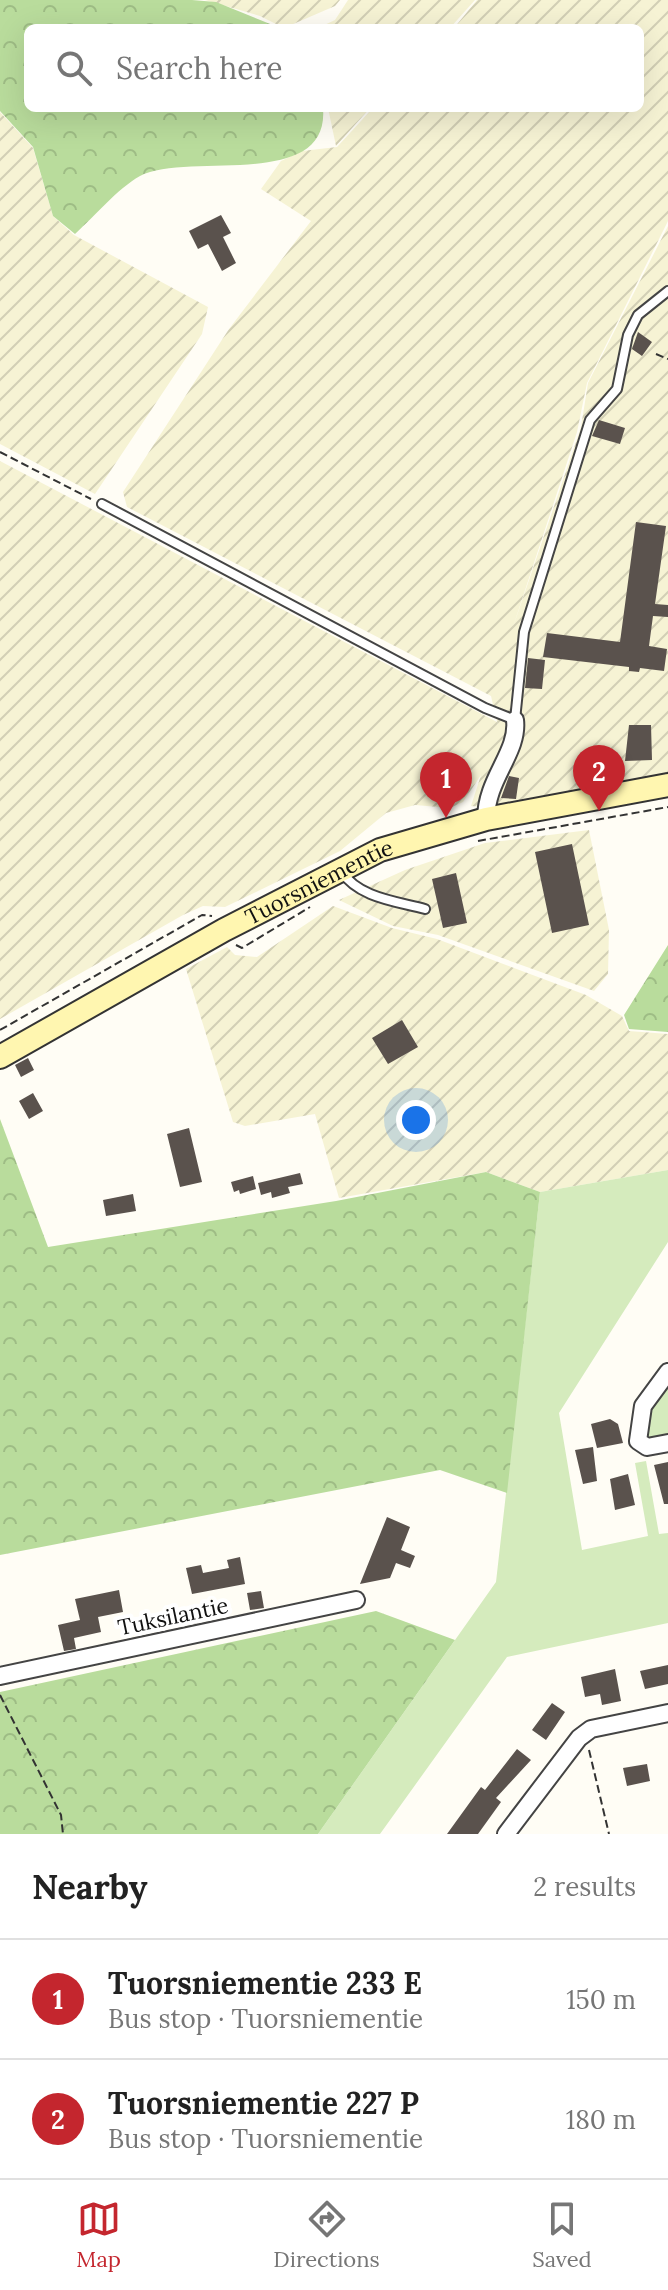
<!DOCTYPE html>
<meta charset="utf-8">
<style>
:root{--surface:#fff;--page:#f2f2f2;--text:#222;--muted:#767676;--line:#e0e0e0;--accent:#c4262e}
body{margin:0;font-family:Lora,serif;background:var(--page);color:var(--text)}
.you{position:absolute;left:416px;top:1120px;width:28px;height:28px;margin:-20px;border:6px solid #fff;border-radius:50%;background:#1a73e8;box-shadow:0 0 0 12px #1a73e833}
.badge{display:grid;place-items:center;width:52px;height:52px;border-radius:50%;background:var(--accent);color:#fff;font-size:26px;font-weight:700}
.pin{position:absolute;translate:-50% -66px;filter:drop-shadow(0 2px 4px #0008)}
.pin::after{content:'';position:absolute;top:42px;width:28px;height:24px;background:inherit;clip-path:polygon(0 0,100% 0,50% 100%)}
.list{margin:0;padding:0;list-style:none}
h2{display:flex;justify-content:space-between;align-items:center;height:104px;margin:0;padding:0 32px;font-size:34px}
h2 small{font-size:26px;font-weight:400;color:var(--muted)}
.list li{display:grid;grid-template-columns:52px 1fr auto;gap:24px;align-items:center;box-sizing:border-box;height:120px;padding:0 32px;border-top:2px solid var(--line)}
.list b{display:block;font-size:30px;white-space:nowrap}
.list p{margin:0;font-size:26px;white-space:nowrap;color:var(--muted)}
.list em{font-size:26px;font-style:normal;color:var(--muted)}
.icon{flex:none;width:44px;height:44px;fill:none;stroke:currentColor;stroke-width:2;stroke-linecap:round;stroke-linejoin:round}
.map{position:relative;flex:none;width:668px;height:1834px;overflow:hidden}
.search{position:absolute;background:var(--surface);box-shadow:0 8px 32px #0002;left:24px;right:24px;top:24px;height:88px;display:flex;align-items:center;gap:20px;box-sizing:border-box;padding:0 28px;border-radius:12px;color:var(--muted);font-size:30px}
.sheet{height:344px;background:var(--surface)}
nav{display:flex;justify-content:space-around;align-items:center;box-sizing:border-box;height:112px;border-top:2px solid var(--line);background:var(--surface);font-size:22px;color:var(--muted)}
nav a{display:grid;justify-items:center;gap:4px}
nav .on{color:var(--accent)}
.map>svg:first-child{display:block}
.farmland{fill:url(#farmland-furrows)}
.green{fill:#d5ebbd}
.forest{fill:url(#forest-crowns)}
.building{fill:#5a524d}
.lines{fill:none;stroke-linecap:round;stroke-linejoin:round}
.lane-casing{stroke:#444;stroke-width:12}
.street-casing{stroke:#444;stroke-width:20}
.secondary-casing{stroke:#333;stroke-width:26}
.path{stroke:#333;stroke-width:2;stroke-dasharray:8 4;stroke-linecap:butt}
.lane{stroke:#fff;stroke-width:8}
.street{stroke:#fff;stroke-width:16}
.secondary{stroke:#fff6b0;stroke-width:22}
.labels{text-anchor:middle;dominant-baseline:central;stroke-width:8;stroke-linejoin:round;paint-order:stroke}
.street-label{font-size:22px;fill:#111;stroke:#fff}
</style>
<div class="map">
<svg width="668" height="1834" viewBox="0 0 668 1834">
<defs>
<pattern id="farmland-furrows" width="10" height="10" patternUnits="userSpaceOnUse" patternTransform="scale(2)"><rect width="10" height="10" fill="#f6f3d4"/><path d="M-1 1l2-2M0 10L10 0M9 11l2-2" fill="none" stroke="#d2cfb5"/></pattern>
<pattern id="forest-crowns" width="20" height="18" patternUnits="userSpaceOnUse" patternTransform="scale(2)"><rect width="20" height="18" fill="#b9dc9c"/><path d="M2 6a3 3 0 1 1 6 0M12 15a3 3 0 1 1 6 0" fill="none" stroke="#9ebc85"/></pattern>
</defs>
<rect width="100%" height="100%" fill="#fffdf5"/>
<path class="farmland" d="M205,0h135l-5,6 -51,22 -24,-12z
M348,0h127l-25,28h-132l17,-8z
M477,0h191v221l-81,162 -10,49 -65,198 69,-203 7,-44 80,-157v551l-177,31 -20,-2 10,-31 -18,27 -13,6 -35,-3 -29,8 -46,38 -115,56 -22,-1 -20,9 -183,104v-558l497,261 2,8 -8,-34 -364,-189 -4,-15 106,-163 82,-108 -50,-32 20,-28 21,-10 35,-4 36,-39h267v-80h-186z
M328,108h42l-34,38z
M0,112l33,36 20,68 21,19 134,72 -6,27 -107,160 -95,-50z
M589,830l20,100 -1,44 -14,17 -156,-56 -45,-9 -54,-26 66,-30 80,-27z
M333,906l59,22 45,11 149,56 36,21 7,15 39,3v136l-128,22 -54,-20 -147,26 -24,-84 -70,12 -12,-4 -47,-153 41,-22 8,8 22,2z"/>
<path class="green" d="M668,1170v72l-109,171 23,137 66,-14 -13,-73 11,-2 13,73 9,-1v90l-161,34 -127,177h-62l178,-252 44,-390z
M668,1372v71l-21,4 -8,-29z"/>
<path class="forest" d="M0,0h192l24,2 64,26h-252v80h295c7,84 -137,43 -183,68 -23,13 -45,40 -65,58l-22,-18 -20,-69 -33,-36z
M668,945v87l-39,-3 -5,-14z
M0,1119l48,128 288,-46 150,-29 54,20 -33,301 -67,-23 -440,85z
M376,1611l79,29 -137,194h-318v-142z"/>
<path class="building" d="M221,215l10,18 -8,4 13,26 -14,8 -14,-27 -10,5 -9,-18z
M638,332l14,10 -10,14 -10,-7z
M599,420l26,8 -5,16 -28,-8z
M636,522l30,4 -11,78 13,1v12l-15,-1 -4,30 18,3 -3,22 -24,-3 -1,4 -10,-1v-4l-86,-10 4,-24 73,9z
M528,658l17,2 -3,29 -17,-1z
M629,725h22l1,35 -27,1z
M621,760v20l-35,6 -1,-22z
M509,776l10,2 -3,21 -15,-1z
M572,844l17,81 -37,8 -17,-81z
M456,873l11,50 -24,5 -11,-49z
M402,1020l16,27 -30,17 -16,-26z
M28,1058l6,12 -13,7 -6,-12z
M33,1093l10,18 -14,8 -10,-18z
M189,1128l13,54 -22,5 -13,-53z
M300,1173l3,11 -15,3 2,6 -18,5 -1,-6 -10,3 -3,-12z
M253,1176l3,13 -16,5 -1,-4 -5,2 -3,-10z
M133,1194l3,17 -30,5 -3,-16z
M610,1419l8,5 5,19 -26,5 -6,-24z
M593,1447l4,34 -14,3 -8,-34z
M668,1462v42h-4l-10,-39z
M628,1474l7,31 -20,5 -5,-31z
M387,1517l23,10 -9,23 14,6 -5,12 -14,-5 -6,15 -30,6z
M240,1557l5,27 -53,10 -6,-26 15,-3 2,8 26,-5 -2,-8z
M119,1590l4,22 -25,5 3,15 -27,6 2,11 -12,2 -6,-26 22,-5 -5,-21z
M261,1591l3,17 -14,2 -3,-17z
M195,1606l3,17 -14,2 -3,-16z
M668,1665v19l-23,5 -5,-18z
M615,1669l6,32 -19,4 -2,-11 -15,3 -4,-20z
M552,1703l13,9 -19,28 -14,-10z
M517,1749l14,11 -35,38 5,4 -23,32h-31l34,-47 4,3z
M647,1764l3,17 -23,5 -4,-18z"/>
<g class="lines">
<g class="lane-casing">
<path id="lane" d="M102,504l383,204 30,12 9,-88 66,-212 27,-31 11,-54 10,-20 30,-24
M341,871c18,27 54,30 84,38"/>
</g>
<g class="street-casing">
<path id="street" d="M486,819c0,-40 33,-67 29,-99
M668,1372l-25,34 -5,35 9,6 21,-4
M0,1676l356,-76
M506,1834l73,-96 12,-9 77,-16"/>
</g>
<g class="secondary-casing">
<g id="secondary">
<path id="s1" d="M0,1057l224,-127 156,-80 106,-31 182,-34"/>
</g>
</g>
<path class="path" d="M656,354l12,5
M0,452l91,47
M478,841l190,-34
M236,945l6,3 68,-41
M0,1030l202,-115 10,1
M0,1695l61,120 2,19
M589,1750l20,84"/>
<use href="#lane" class="lane"/>
<use href="#street" class="street"/>
<use href="#secondary" class="secondary"/>
</g>
<g class="labels">
<g class="street-label">
<text stroke="none"><textPath href="#s1" startOffset="364">Tuorsniementie</textPath></text>
<text transform="translate(173 1616) rotate(-12)">Tuksilantie</text>
</g>
</g>
</svg>
<div class="you"></div>
<div class="pin badge" style="left:446px;top:818px">1</div>
<div class="pin badge" style="left:599px;top:811px">2</div>
<div class="search"><svg class="icon" aria-label="search" viewBox="0 0 24 24"><circle cx="10" cy="10" r="6"/><path d="M15 15l6 6"/></svg>Search here</div>
</div>
<section class="sheet">
<h2>Nearby<small>2 results</small></h2>
<ul class="list">
<li><span class="badge">1</span><div><b>Tuorsniementie 233 E</b><p>Bus stop · Tuorsniementie</p></div><em>150 m</em></li>
<li><span class="badge">2</span><div><b>Tuorsniementie 227 P</b><p>Bus stop · Tuorsniementie</p></div><em>180 m</em></li>
</ul>
</section>
<nav>
<a class="on"><svg class="icon" aria-label="map" viewBox="0 0 24 24"><path d="M3 6l6-2 6 2 6-2v14l-6 2-6-2-6 2zM9 4v14M15 6v14"/></svg>Map</a>
<a><svg class="icon" aria-label="directions" viewBox="0 0 24 24"><path d="M12 3l9 9-9 9-9-9zM9 14v-3h6M13 9l2 2-2 2"/></svg>Directions</a>
<a><svg class="icon" aria-label="saved" viewBox="0 0 24 24"><path d="M7 4h10v16l-5-4-5 4z"/></svg>Saved</a>
</nav>
